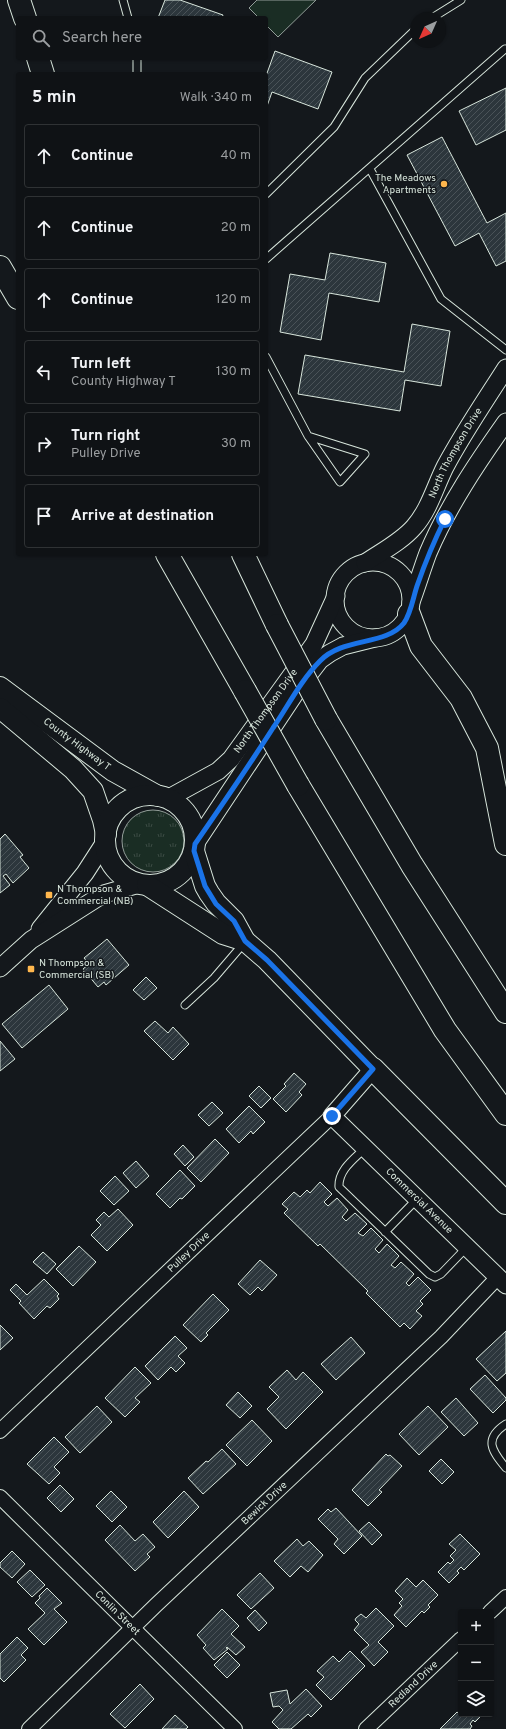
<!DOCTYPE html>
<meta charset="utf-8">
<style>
:root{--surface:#0f1215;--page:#1d2022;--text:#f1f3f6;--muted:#9b9ea0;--line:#2f3234}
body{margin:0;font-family:Overpass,sans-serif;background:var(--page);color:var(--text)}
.controls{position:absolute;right:12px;bottom:12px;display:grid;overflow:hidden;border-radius:4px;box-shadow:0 1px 3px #0004}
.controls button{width:36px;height:36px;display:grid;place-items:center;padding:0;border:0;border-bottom:1px solid var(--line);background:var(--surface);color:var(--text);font:20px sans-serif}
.compass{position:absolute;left:410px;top:12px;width:36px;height:36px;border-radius:50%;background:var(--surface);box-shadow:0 1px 3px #0004;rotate:225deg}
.stop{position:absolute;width:12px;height:12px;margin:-9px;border:3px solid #1a73e8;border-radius:50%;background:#fff}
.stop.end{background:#1a73e8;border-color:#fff;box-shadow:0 1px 4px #0008}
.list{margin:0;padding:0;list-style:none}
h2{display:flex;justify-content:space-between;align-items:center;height:52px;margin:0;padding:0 16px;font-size:17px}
h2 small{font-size:13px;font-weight:400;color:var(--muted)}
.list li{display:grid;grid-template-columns:26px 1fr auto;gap:12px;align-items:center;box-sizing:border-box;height:64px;margin:0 8px 8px;padding:0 8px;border:1px solid var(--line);border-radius:4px}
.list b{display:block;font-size:15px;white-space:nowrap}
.list p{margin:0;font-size:13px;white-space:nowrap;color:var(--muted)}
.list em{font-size:13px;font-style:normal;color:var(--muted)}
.icon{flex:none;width:22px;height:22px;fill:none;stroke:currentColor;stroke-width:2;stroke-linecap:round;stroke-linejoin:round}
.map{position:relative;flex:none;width:506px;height:1729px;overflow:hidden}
.search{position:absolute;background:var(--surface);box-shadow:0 1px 3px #0004;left:16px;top:16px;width:252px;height:44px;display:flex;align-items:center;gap:10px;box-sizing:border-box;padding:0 14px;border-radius:4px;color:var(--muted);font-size:15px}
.panel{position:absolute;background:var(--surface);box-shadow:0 1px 3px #0004;left:16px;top:72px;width:252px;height:484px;border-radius:4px}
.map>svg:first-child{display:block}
.grass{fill:url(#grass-tufts);stroke:#939e99}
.pitch{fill:#1a2d24;stroke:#939e99}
.building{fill:url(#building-hatch);stroke:#d8e6dc}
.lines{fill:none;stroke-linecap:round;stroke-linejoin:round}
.service-casing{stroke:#d8e6dc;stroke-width:9}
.minor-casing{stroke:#d8e6dc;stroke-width:16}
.tertiary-casing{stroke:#d8e6dc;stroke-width:19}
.secondary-casing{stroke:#d8e6dc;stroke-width:22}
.motorway-casing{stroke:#d8e6dc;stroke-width:24}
.service{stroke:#14181c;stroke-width:7}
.minor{stroke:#14181c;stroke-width:14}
.tertiary{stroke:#14181c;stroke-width:17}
.secondary{stroke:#14181c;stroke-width:20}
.motorway{stroke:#14181c;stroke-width:22}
.motorway-bridge-casing{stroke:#d8e6dc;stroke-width:24;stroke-linecap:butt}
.motorway-bridge{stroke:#14181c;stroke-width:22}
.route{stroke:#1a73e8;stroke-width:5}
.poi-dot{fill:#ffb74d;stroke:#14181c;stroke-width:1.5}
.labels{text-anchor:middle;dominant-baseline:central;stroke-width:3;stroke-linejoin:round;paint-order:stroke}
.poi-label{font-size:10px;fill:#d8e6dc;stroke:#14181c;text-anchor:start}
.street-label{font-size:10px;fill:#d8e6dc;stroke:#14181c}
</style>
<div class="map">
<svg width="506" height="1729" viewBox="0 0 506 1729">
<defs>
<pattern id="grass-tufts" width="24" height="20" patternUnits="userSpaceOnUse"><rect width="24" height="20" fill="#1a2d24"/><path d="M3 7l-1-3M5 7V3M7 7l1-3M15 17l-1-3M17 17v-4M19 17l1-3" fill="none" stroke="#3b4b43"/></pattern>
<pattern id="building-hatch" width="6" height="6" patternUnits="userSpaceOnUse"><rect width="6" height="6" fill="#2c363c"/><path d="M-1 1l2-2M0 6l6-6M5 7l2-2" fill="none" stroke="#4a5358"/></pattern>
</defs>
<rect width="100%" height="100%" fill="#14181c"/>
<path class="grass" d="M122 841a31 31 0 1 1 62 0a31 31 0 1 1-62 0Z"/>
<path class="pitch" d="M257,0h59l-38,37 -12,-12v-7h-7l-10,-10z"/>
<path class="building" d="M165,0h15l43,15 -1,3h-64z
M275,51l57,21 -14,37 -46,-17 -6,17v-33z
M506,88v42l-30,15 -17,-34z
M442,137l45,86 19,-10v48l-10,5 -17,-33 -24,13 -48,-91z
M330,253l56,10 -7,39 -50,-9 -8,47 -41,-8 10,-58 35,6z
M412,324l38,7 -9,55 -36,-6 -5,31 -102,-17 7,-39 99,17z
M5,834l18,21 -3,2 9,11 -16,15 -7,-9 -3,2 7,9 -10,8v-54z
M107,939l22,26 -23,20 -2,-3 -6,5 -15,-18 6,-5 -5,-6z
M146,977l11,11 -13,12 -11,-10z
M49,985l19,24 -46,39 -20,-24z
M155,1021l13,12 5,-6 16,17 -16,16 -29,-29z
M0,1041l15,18 -15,12z
M294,1073l12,11 -7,8 3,3 -16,17 -13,-13 13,-13 -2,-2z
M259,1086l12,12 -10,10 -12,-12z
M212,1102l11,11 -14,13 -11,-11z
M249,1106l16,16 -12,12 -2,-3 -12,12 -13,-14z
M215,1139l14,14 -28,29 -14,-14z
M183,1145l11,12 -9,9 -11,-12z
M136,1161l13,15 -13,12 -13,-15z
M180,1170l15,16 -13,13 -2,-1 -10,10 -14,-14z
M115,1176l14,15 -15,14 -14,-14z
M320,1182l12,12 -8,8 4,4 9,-8 11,12 -6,7 4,4 9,-8 12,11 -9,9 5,3 8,-8 12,12 -8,9 4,4 8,-9 12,12 -8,9 4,3 6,-6 13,12 -8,9 3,3 9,-9 13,13 -11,11 3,3 -7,7 6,5 -12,13 -6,-6 -4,4 -34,-34 2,-2 -48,-47 -2,2 -34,-33 4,-4 -6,-5 12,-12 6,5 7,-7 3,3z
M118,1209l15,16 -26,26 -16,-16 10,-10 -5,-5 8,-8 5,5z
M79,1246l17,16 -23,24 -17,-17z
M43,1252l13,12 -9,10 -14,-12z
M260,1260l17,15 -15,16 -4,-4 -8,8 -12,-11z
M44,1279l15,15 -2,2 2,3 -9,9 -3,-2 -13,13 -15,-16 2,-2 -11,-11 6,-6 11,11z
M213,1294l16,16 -23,23 2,2 -7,7 -18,-17z
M0,1325l13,13 -13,12z
M506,1331v42l-9,8 -21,-22z
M175,1336l12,12 -9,8 7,7 -9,9 -5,-5 -13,13 -13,-14z
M351,1337l14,16 -29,27 -15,-16z
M135,1367l16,16 -16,15 5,4 -15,15 -20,-19z
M287,1370l9,10 7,-8 20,20 -37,37 -19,-20 12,-12 -10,-10z
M485,1375l21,23v2l-13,13 -23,-24z
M238,1392l14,14 -12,12 -14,-13z
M456,1398l22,25 -14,13 -23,-24z
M97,1406l15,16 -32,31 -15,-16z
M428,1406l20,21 -29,28 -20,-21z
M252,1420l20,21 -25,25 -21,-21z
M54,1437l15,15 -15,15 6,6 -11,11 -22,-20z
M222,1449l14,15 -33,30 -15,-16 18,-17 2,1z
M386,1454l2,2 2,-1 12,11 -23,24 3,2 -14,14 -16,-16z
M441,1459l13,13 -12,12 -13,-13z
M60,1485l14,14 -13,13 -14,-14z
M111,1491l16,16 -15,15 -16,-16z
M184,1491l15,16 -31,31 -15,-16z
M336,1508l26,28 -18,18 -10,-10 4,-5 -20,-20 10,-10 3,3z
M369,1522l13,13 -10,10 -13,-14z
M120,1525l15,16 8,-7 12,13 -8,7 3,3 -15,14 -30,-31z
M460,1534l20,20 -16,16 -3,-3 -4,4 2,2 -10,10 -11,-11 10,-10 2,2 4,-4 -4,-4 6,-6 -7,-6z
M297,1539l6,7 6,-5 14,14 -15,17 -7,-6 -11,11 -16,-16z
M12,1551l13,13 -13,14 -12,-11v-4z
M30,1570l15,15 -13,12 -15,-15z
M260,1573l14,15 -23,21 -14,-14z
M407,1578l9,9 7,-7 15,15 -10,10 2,2 -6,6 -2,-2 -16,16 -12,-12 8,-9 -3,-3 4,-4 -8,-8z
M47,1588l15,15 -8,6 13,13 -23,23 -16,-16 17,-16 -10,-10 5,-5 -1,-2z
M376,1608l18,18 -16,16 10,10 -14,14 -13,-14 8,-7 -15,-15 5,-6 -4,-4 1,-2 5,-4 5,4z
M222,1609l17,17 -8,8 14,13 -9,8 -9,-8 -1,1 2,1 -14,11 -11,-12 3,-3 -9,-10z
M255,1610l12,13 -8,8 -12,-13z
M17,1637l11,11 -7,7 5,5 -22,22 -4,-4v-24z
M350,1651l15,15 -34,34 -15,-15 8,-8 -7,-6 16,-15 6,6z
M227,1652l13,13 -13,13 -13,-13z
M140,1684l14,15 -29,29 -15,-14z
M306,1689l16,17 -11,11 -3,-3 -17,15h-12l-7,-7 11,-12 -4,-4 -6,1 -3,-14 17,-3 3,14z
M457,1712l4,3h21l-7,7 -2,-2 -3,4 2,2 -2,3h-30z
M175,1715l13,12 -2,2h-24z"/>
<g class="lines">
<g class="service-casing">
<path id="service" d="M123,0l5,18
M432,18l29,-18
M137,74v-16
M370,169l71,130 65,51
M266,194l68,-67 31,-49 51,-49
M266,259l239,-210
M266,357l42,79 32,46 25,-28 -57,-18
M185,1005l29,-27 30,-35
M365,1148c-11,11 -27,22 -26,39l90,87 6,3 6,-3 26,-27
M385,1232l32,-33
M506,1424c-23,15 -14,27 0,44"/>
</g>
<g class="minor-casing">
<g id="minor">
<path id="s1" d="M0,1431l332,-315"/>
<path id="s2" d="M0,1497l235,232"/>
<path d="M490,1612l16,-15"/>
<path id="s3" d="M29,1729l127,-124 285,-268 57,-60"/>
<path id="s4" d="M366,1729l95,-90"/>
</g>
</g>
<g class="tertiary-casing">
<g id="tertiary">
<circle cx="373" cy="600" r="38"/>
<path id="s5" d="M365,563c16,-11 36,-21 49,-36 15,-17 21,-40 31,-60 18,-34 40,-66 61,-99"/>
<path d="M411,602c6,-16 11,-33 17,-49 20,-47 49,-90 78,-131"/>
<path id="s6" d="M167,799l51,-28 13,-12 83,-115 22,-48"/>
<path d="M195,844l105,-158 20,-26 10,-7 13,-7 32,-8"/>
<path d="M40,929l45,-56 20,-31"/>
<path d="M0,968l31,-28 66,-42 7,-4 35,-10"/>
<path id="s7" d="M373,1069l-41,47 174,169"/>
</g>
</g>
<g class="secondary-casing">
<g id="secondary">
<path id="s8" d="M0,687l113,84 45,25"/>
<path d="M0,708l73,61 20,22 10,29 3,14"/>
<circle cx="150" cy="840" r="45"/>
<path d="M194,851l11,35 4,7 7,10 18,18 11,20 22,19 106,109"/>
<path d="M147,885l76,49 22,7"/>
</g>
</g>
<g class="motorway-casing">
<path id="motorway" d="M19,0l6,18
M38,58l5,16
M0,267l18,31
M167,554l78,137
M243,554l34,71
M409,614l12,32 40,52 26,50 19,96
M326,719l86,146 94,147
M298,785l147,245 61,84
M373,1069l133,134"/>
</g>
<use href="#service" class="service"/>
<use href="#minor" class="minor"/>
<use href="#tertiary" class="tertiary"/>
<use href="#secondary" class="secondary"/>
<use href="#motorway" class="motorway"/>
<g class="motorway-bridge-casing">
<path id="motorway-bridge" d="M277,625l49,94
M245,691l53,94"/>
</g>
<use href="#motorway-bridge" class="motorway-bridge"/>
</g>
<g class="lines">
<path class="route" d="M332,1116l41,-47 -106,-109 -22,-19 -11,-20 -18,-17 -11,-18 -11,-35 1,-7c27,-39 53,-77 78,-116 15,-22 28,-48 47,-67 23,-24 66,-15 84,-38 7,-10 9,-25 13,-37 8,-23 17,-45 28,-67"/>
</g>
<g class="poi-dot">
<circle cx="444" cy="184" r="4"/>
<rect x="45" y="891" width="8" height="8" rx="2"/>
<rect x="27" y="965" width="8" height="8" rx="2"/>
</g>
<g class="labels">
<g class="poi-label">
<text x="436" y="178" text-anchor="end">The Meadows<tspan x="436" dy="12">Apartments</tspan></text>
<text x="57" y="889">N Thompson &amp;<tspan x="57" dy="12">Commercial (NB)</tspan></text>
<text x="39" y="963">N Thompson &amp;<tspan x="39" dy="12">Commercial (SB)</tspan></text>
</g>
<g class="street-label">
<text stroke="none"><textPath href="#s5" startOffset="146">North Thompson Drive</textPath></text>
<text stroke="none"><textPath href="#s6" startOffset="135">North Thompson Drive</textPath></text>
<text stroke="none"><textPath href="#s8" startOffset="96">County Highway T</textPath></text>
<text stroke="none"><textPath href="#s7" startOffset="184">Commercial Avenue</textPath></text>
<text stroke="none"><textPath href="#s1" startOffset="260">Pulley Drive</textPath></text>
<text stroke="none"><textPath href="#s3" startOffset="326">Bewick Drive</textPath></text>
<text stroke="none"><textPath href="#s2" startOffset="165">Conlin Street</textPath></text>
<text stroke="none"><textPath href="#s4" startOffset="65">Redland Drive</textPath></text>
</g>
</g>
</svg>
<div class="controls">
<button>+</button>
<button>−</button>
<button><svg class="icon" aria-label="layers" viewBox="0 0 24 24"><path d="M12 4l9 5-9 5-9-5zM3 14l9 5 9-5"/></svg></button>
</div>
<svg class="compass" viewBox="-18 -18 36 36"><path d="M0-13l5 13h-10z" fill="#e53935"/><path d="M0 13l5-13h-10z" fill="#9b9ea0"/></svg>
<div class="stop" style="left:445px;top:519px"></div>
<div class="stop end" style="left:332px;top:1116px"></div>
<div class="search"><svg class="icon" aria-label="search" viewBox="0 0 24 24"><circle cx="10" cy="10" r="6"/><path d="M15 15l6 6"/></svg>Search here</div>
<section class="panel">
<h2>5 min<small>Walk · 340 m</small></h2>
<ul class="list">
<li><svg class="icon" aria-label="ahead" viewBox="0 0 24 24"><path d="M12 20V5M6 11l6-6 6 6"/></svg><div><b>Continue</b></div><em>40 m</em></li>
<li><svg class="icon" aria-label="ahead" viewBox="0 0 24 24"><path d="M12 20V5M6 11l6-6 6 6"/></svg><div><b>Continue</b></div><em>20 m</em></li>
<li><svg class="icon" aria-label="ahead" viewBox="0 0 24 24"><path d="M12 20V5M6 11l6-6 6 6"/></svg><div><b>Continue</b></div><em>120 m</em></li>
<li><svg class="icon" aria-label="left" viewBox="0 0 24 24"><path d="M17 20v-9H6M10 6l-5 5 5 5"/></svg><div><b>Turn left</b><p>County Highway T</p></div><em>130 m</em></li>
<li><svg class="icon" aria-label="right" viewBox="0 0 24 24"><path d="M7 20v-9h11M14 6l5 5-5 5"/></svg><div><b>Turn right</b><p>Pulley Drive</p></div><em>30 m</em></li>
<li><svg class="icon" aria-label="arrive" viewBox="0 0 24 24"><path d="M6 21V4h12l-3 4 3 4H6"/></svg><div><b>Arrive at destination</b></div></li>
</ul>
</section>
</div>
